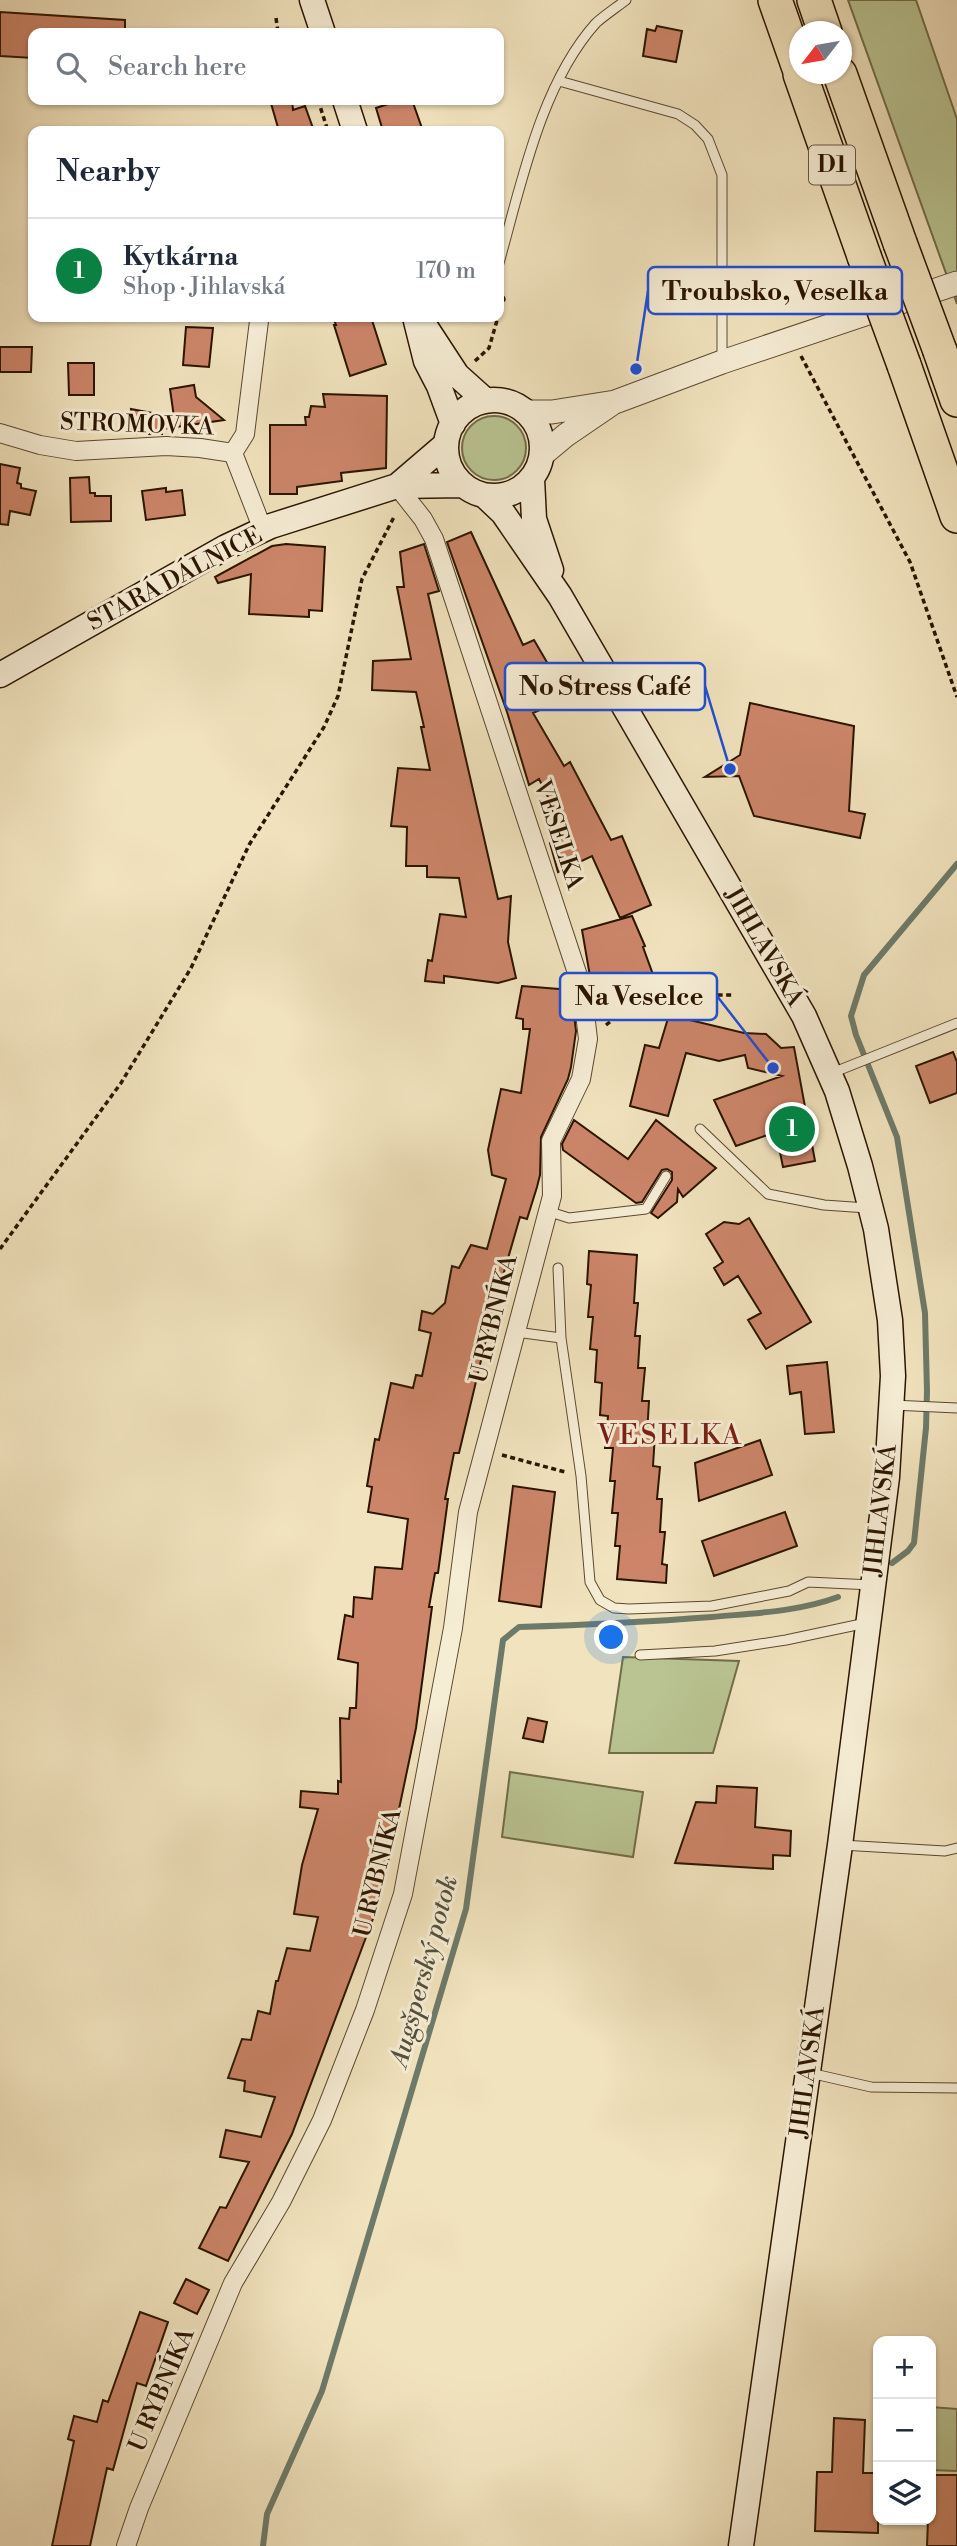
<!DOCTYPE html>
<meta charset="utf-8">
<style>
:root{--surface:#fff;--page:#f6f6f7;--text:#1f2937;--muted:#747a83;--line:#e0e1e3;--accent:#0b8043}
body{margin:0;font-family:"Libre Bodoni",serif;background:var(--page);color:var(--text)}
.controls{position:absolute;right:21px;bottom:21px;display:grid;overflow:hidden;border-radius:14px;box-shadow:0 2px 5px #0004}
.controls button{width:63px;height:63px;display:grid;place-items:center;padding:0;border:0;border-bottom:2px solid var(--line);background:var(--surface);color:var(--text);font:35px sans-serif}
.compass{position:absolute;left:789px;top:21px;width:63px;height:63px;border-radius:50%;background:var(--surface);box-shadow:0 2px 5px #0004;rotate:239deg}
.you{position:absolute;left:612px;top:1638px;width:24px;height:24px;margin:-18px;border:5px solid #fff;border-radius:50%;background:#1a73e8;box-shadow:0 0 0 10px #1a73e833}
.badge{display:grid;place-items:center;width:46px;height:46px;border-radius:50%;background:var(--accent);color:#fff;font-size:23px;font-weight:700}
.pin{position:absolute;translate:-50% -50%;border:4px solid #fff;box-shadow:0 2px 7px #0006}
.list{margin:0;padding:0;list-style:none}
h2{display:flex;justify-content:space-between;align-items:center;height:91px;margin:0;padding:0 28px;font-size:30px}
h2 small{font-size:23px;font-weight:400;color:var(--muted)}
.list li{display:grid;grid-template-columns:46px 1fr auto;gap:21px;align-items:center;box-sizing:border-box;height:105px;padding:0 28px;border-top:2px solid var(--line)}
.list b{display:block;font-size:26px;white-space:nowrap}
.list p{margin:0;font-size:23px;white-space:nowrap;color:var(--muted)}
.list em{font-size:23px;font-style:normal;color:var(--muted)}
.icon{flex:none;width:38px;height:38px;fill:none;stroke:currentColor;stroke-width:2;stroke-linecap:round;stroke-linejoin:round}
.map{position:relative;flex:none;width:957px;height:2546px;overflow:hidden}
.search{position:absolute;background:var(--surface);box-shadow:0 2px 5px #0004;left:28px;top:28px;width:476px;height:77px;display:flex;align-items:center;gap:18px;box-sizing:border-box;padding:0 24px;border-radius:14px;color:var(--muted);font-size:26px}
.panel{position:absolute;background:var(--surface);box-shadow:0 2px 5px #0004;left:28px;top:126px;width:476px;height:196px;border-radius:14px}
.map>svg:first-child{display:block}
.green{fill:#b9c492;stroke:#726c49;stroke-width:2}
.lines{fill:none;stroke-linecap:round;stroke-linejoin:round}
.stream{stroke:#6e7a69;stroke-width:6}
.building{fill:#cc8569;stroke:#2b1400;stroke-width:2}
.service-casing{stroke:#5c4830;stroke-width:11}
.minor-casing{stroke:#5c4830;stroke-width:20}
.tertiary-casing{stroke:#5c4830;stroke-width:25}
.secondary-casing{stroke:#2b1400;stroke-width:27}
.motorway-casing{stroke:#2b1400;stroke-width:36}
.path{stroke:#2b1400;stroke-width:3.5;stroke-dasharray:5 3.5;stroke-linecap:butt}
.service{stroke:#f6edd5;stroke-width:9}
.minor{stroke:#f6edd5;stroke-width:18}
.tertiary{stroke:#f6edd5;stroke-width:23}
.secondary{stroke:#f6edd5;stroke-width:24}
.motorway{stroke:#f1e3be;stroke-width:33}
.motorway-bridge-casing{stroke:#2b1400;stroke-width:36;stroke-linecap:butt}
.motorway-bridge{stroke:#f1e3be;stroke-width:33}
.labels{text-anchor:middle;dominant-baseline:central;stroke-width:6;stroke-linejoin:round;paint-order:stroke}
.shield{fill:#f6edd5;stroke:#685540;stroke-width:2}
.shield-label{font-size:23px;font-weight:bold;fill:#2b1400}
.street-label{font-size:24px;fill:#2b1400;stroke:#f6edd5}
.water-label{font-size:26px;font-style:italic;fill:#52503d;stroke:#f6edd5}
.quarter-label{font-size:28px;letter-spacing:2px;fill:#7a1f14;stroke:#f6edd5}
.leader{fill:none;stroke:#1d4ed8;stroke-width:2.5}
.callout-dot{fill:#1d4ed8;stroke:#f6edd5;stroke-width:2.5}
.callout{fill:#f6edd5;stroke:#1d4ed8;stroke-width:2.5}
.callout-label{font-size:26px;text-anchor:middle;font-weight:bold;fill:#2b1400}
</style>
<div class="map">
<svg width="957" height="2546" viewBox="0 0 957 2546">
<rect width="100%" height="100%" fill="#f1e3be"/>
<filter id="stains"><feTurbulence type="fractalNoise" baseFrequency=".00286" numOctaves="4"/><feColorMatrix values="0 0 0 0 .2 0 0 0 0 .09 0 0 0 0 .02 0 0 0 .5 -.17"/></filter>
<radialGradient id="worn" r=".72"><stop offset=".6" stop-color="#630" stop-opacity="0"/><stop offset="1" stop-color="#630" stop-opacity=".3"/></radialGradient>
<path class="green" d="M848,0h68l41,119v185z
M462 448a32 32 0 1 1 64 0a32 32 0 1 1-64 0Z
M623,1657l116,4 -26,92h-104z
M510,1772l133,20 -10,65 -131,-20z
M931,2407l26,2v62l-26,-1z"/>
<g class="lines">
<path class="stream" d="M892,1563l16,-12 6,-8 12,-115 1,-37 -2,-78 -28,-176 -41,-102 -5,-19 13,-41 93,-111
M263,2546l4,-32 55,-123 144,-482 37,-269 16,-13c64,-2 128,-5 193,-10 43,-4 85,-5 126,-20"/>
</g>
<path class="building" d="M0,12l125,8v13h-92v25l-33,-2z
M657,26l25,5 -6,31 -33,-6 4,-27 8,2z
M270,100h22l1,10 12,-4 9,25h-35z
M390,100h22l11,31h-40l-7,-23 15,-5z
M333,317h38l15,47 -36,12 -16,-51h2z
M186,327l27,1 -4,39 -26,-2z
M0,347h32l-1,25h-31z
M68,363h26v32h-25z
M194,385l2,12 28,23 -62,9v5h-27l-4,-25 43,8 -4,-28z
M323,394l64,2 -1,72 -45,5 1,8 -45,6v7h-27v-69h36l-1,-8h4l2,-11 14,1z
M0,464l20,4 -3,15 4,1v4l15,3 -6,24 -20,-4 -2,14 -8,-1z
M89,477l1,16h5v3h16v25l-40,1 -1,-44z
M166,488v4l16,-2 3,25 -39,5 -4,-29z
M471,532l52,113 11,-5 28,48 -6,2 4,11 -27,12 31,53 6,-4 41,78 11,-4 29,69 -31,13 -28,-62 -34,16 -8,-29 5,-2 -3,-36 -13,-26 -10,6 -22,-73 -60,-170z
M286,544l39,3 -3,64 -13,-1v7l-60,-3 2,-40 -33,9 -3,-6 57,-31z
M424,544l15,47 -11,3 70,305 13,-3 -3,46 8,36 -18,5 -54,-7v7l-19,-2 3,-21 4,1 8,-47 26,3 -7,-39 -32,-1v-11h-21l1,-39 -16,-1 7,-58 32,2 -9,-43h3l-8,-35 -44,-2 1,-29 38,-2 -14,-72h7l-4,-35z
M750,703l104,23 -5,85 16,3 -5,24 -106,-22 -15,-40 -34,1 35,-22z
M632,916l13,30 -2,1 16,44 -62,26 -15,-87z
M522,986l49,4 5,41 -5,36 -3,12 -27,58 -1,38 -3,12 -10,32 -7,-2 -27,93 -34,143h-5l-9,46h3l-10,74h-3l-6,34h3l-16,121 -36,172 -88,234 -64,127 -29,-13 21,-41 6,1 23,-46 -29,-5 6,-27 35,7 14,-40 -31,-6 1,-10 -17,-3 14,-39 9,1 7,-29 12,3 6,-33h2l9,-33 23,3 8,-34 -24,-3 8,-49 16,-56 -18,-2 1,-16 37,3v-13l3,1 -1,-64 9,1 1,-11h6l2,-45 -20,-4 7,-44 8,2 1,-20 18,2 3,-32 27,2 6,-50 -40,-7 4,-25 -5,-1 8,-47 4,1 12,-57 22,5 3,-13 6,1 9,-43 -12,-3 3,-19 11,3 12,-11 7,-37 7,2 12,-23 16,4 19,-70 -14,-4 -4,-25 13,-61 20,4 9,-64h-7v-10l-7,-1z
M669,1015l75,18 22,1 15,14 13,-1 21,114 -32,6 -7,-35 -40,14 -22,-46 68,-24 -34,-8 -3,-13 -26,6 -33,-8 -18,63 -38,-10 15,-61 14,3z
M953,1052l4,10v31l-27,10 -14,-37z
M574,1120l54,39 28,-39 60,48 -33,29 -5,-8 -1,13 -19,16 -7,-5 21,-33v-8l-5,-3 -5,1 -20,32 -6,1 -73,-53 -1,-6z
M749,1218l62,104 -45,27 -18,-29 13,-7 -23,-37 -14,9 -10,-17 9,-6 -17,-28 18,-12 15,2z
M589,1251l48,4 -3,48h4l-3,33h5l-2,32h7l-3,33h7l-2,33h8l-2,32 7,1 -3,32h5l-2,33h5l-3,32 5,1 -1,18 -49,-4 3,-33h-5l3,-33h-6l3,-32h-5l3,-33h-8l3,-32 -8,-1 2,-32 -7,-1 2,-32 -7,-1 3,-32h-5l3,-32 -4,-1z
M827,1362l7,70 -29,2 -4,-42 -11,2 -3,-28z
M760,1440l12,35 -73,26 -4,-38z
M513,1486l42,6 -14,115 -42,-6z
M785,1512l12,34 -83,30 -12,-35z
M528,1718l19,4 -4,20 -20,-4z
M717,1786l40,2 -2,39 36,4 -1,25 -17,-1v14l-98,-6 21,-61 20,1z
M186,2279l23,11 -12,24 -23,-11z
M140,2312l28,10 -22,64 -9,-3 -24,87 -6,-2 -17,78h-38l22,-105 -6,-2 6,-23 23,6 6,-22 5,2z
M834,2418l31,2 -2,53h15v60l-63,-2 2,-59h15z
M931,2475h26v71h-30l1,-26h3z"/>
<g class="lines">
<g class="service-casing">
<path id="service" d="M559,81l119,33 17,11 13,14 14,36v185
M499,263c22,-78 42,-179 97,-240 9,-8 21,-16 30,-23
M832,1073l125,-50
M700,1129l68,65 56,11 43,3
M547,1211l22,7 77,-9 20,-33
M558,1268l3,70
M516,1332l45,6 20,138 9,106 10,18 14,8 15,1 83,-3 77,-15 19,-9 64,3
M892,1405l65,3
M640,1655l75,-4 71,-11 80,-17
M841,1845l104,6 12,-3
M810,2073l61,14 86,1"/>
</g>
<g class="minor-casing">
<path id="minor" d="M0,433l40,12 36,6 90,-5 34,2 33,5
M233,453l12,-19 14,-113
M233,453l30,77
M126,2546l13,-38 94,-225 48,-81 41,-82 43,-110 38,-116 50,-266 15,-116 84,-316 -1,-55 30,-62 7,-40 -6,-51 -148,-449 -11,-20 -26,-33"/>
</g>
<g class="tertiary-casing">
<path id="tertiary" d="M526,412h26l63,-10 107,-40 235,-79
M542,455l24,-20 44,-30"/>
</g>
<g class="secondary-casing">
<path id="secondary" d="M312,0l11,33
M345,100l10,31
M415,317l11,44 13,25 14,38
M423,323l34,52 29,26
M446 448a48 48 0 1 1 96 0a48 48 0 1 1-96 0Z
M532,479l2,40 17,51
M397,486l49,-42
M485,496l18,17 57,83 244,420 33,75 23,75 16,63 14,91 3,56 -6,101 -47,368 -99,701
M0,675l226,-128 45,-21 126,-40 66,-1"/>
</g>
<g class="motorway-casing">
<path id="motorway" d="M775,0l25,71
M814,0l11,32
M800,74l64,182
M840,74l60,169
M940,351l17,49
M904,365l53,151"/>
</g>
<path class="path" d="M276,18l2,14 15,1
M318,100l10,31
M499,289l5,10 -5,17
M389,317l2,8
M801,356l109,206 47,135
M475,361l14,-13 9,-31
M606,1025l10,-8 51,-22h66
M0,1249l121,-166 70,-115 58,-123 75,-118 14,-31 24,-117 33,-64
M502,1455l63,17"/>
<use href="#service" class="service"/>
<use href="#minor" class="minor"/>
<use href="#tertiary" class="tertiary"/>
<use href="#secondary" class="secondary"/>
<use href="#motorway" class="motorway"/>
<g class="motorway-bridge-casing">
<path id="motorway-bridge" d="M900,243l40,108
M864,256l40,109"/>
</g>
<use href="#motorway-bridge" class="motorway-bridge"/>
</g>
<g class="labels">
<rect class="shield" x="809" y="145.5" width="46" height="39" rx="5"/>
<g class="shield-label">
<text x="832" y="165">D1</text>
</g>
<g class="street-label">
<text transform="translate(137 425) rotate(2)">STROMOVKA</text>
<text transform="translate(175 579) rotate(-28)">STARÁ DÁLNICE</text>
<text transform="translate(558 835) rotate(72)">VESELKA</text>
<text transform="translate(764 947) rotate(60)">JIHLAVSKÁ</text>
<text transform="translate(494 1319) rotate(-76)">U RYBNÍKA</text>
<text transform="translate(881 1510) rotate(-83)">JIHLAVSKÁ</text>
<text transform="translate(378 1873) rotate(-76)">U RYBNÍKA</text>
<text transform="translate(808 2072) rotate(-82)">JIHLAVSKÁ</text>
<text transform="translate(162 2390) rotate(-67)">U RYBNÍKA</text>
</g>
<g class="water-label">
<text transform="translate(424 1971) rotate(-75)">Augšperský potok</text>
</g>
<g class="quarter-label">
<text x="670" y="1435">VESELKA</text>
</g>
</g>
<path class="leader" d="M636 369L648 291M730 769L705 686M773 1068L717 996"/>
<g class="callout-dot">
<circle cx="636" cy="369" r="7"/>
<circle cx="730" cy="769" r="7"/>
<circle cx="773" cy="1068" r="7"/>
</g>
<g class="callout">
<rect x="648" y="267" width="254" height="47" rx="7"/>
<rect x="505" y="663" width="200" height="47" rx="7"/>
<rect x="560" y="973" width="157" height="47" rx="7"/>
</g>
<g class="callout-label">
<text x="775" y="300">Troubsko, Veselka</text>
<text x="605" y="695">No Stress Café</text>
<text x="639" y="1005">Na Veselce</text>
</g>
<rect width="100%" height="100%" filter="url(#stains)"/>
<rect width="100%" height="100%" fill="url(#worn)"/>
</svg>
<div class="controls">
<button>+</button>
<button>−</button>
<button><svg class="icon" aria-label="layers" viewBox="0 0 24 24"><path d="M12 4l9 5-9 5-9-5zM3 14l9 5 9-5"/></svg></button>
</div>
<svg class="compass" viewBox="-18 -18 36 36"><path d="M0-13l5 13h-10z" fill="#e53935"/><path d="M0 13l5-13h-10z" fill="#747a83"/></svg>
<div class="you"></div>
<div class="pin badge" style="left:792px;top:1129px">1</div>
<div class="search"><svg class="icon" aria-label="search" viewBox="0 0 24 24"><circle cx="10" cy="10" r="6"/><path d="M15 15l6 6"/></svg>Search here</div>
<section class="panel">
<h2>Nearby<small></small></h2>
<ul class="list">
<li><span class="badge">1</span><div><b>Kytkárna</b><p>Shop · Jihlavská</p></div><em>170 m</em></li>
</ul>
</section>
</div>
